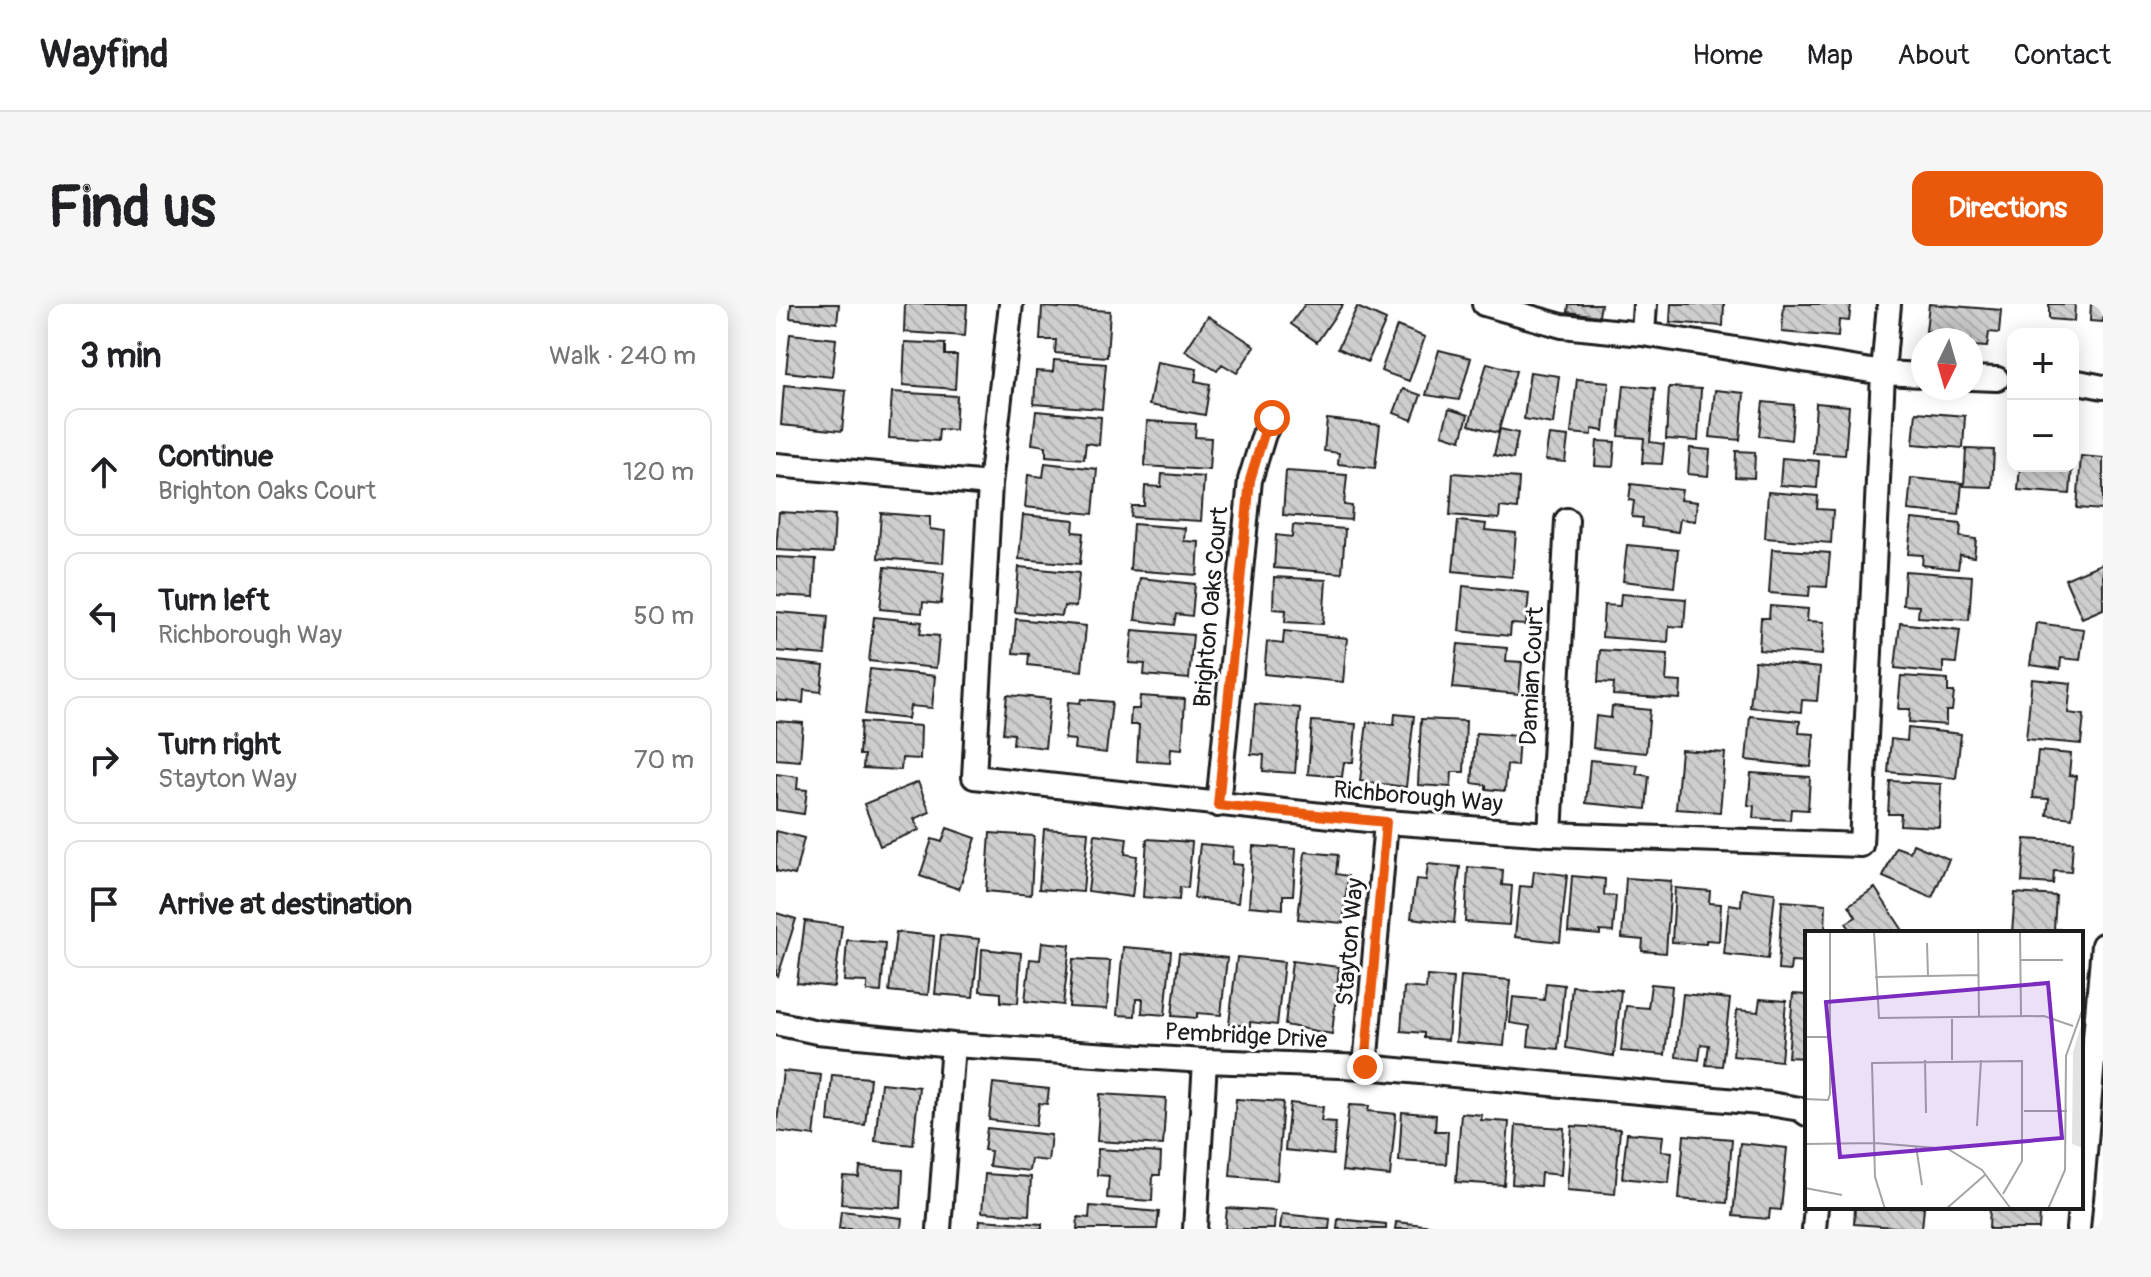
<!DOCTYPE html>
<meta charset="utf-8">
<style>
:root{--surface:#fff;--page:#f6f6f6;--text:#202124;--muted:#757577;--line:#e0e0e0;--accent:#ea580c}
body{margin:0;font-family:Pangolin,sans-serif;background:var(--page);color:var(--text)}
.controls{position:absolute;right:24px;top:24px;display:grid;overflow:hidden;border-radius:16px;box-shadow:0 4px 20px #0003}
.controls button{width:72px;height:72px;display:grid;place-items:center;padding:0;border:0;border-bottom:2px solid var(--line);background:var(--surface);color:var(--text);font:40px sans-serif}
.compass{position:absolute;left:1135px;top:24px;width:72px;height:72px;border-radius:50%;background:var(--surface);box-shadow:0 4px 20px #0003;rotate:185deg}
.stop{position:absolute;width:24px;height:24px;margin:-18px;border:6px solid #ea580c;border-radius:50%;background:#fff}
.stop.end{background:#ea580c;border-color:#fff;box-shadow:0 2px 8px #0008}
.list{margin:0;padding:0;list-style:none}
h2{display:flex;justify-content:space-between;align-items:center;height:104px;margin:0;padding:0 32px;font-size:34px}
h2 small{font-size:26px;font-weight:400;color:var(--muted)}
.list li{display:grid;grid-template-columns:52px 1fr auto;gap:24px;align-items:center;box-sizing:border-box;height:128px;margin:0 16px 16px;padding:0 16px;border:2px solid var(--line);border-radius:16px}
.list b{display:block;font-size:30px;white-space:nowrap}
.list p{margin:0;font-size:26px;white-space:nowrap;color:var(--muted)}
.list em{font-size:26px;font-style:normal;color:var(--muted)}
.icon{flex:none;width:44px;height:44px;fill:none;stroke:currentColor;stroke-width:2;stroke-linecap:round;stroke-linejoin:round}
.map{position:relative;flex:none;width:1327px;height:925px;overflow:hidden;border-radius:16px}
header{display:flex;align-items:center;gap:48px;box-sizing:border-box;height:112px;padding:0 40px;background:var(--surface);border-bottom:2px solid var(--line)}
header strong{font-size:38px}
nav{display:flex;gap:44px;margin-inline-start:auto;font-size:28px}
.intro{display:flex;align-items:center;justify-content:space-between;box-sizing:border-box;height:192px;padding:0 48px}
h1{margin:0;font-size:56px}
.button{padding:20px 36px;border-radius:16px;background:var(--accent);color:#fff;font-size:28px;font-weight:700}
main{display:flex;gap:48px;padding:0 48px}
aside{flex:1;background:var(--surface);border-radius:16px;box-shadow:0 4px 20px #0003}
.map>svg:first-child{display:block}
.building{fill:url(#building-back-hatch);stroke:#1c1c1c;stroke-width:2}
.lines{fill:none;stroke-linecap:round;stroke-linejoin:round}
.street-casing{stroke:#1c1c1c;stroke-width:28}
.street{stroke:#fff;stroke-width:22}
.route{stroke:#ea580c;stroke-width:10}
.labels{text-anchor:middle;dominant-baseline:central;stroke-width:6;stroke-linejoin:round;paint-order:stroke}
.street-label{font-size:24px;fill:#1c1c1c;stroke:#fff}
.inset-road{fill:none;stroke:#a4a4a4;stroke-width:2}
.view{fill:#7b2cbf;fill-opacity:0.15;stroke:#7b2cbf;stroke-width:4}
.inset-edge{fill:none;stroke:#1c1c1c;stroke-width:4}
</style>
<header>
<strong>Wayfind</strong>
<nav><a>Home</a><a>Map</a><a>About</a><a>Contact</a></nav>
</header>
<div class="intro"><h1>Find us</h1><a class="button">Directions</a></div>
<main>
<aside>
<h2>3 min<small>Walk · 240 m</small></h2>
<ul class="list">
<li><svg class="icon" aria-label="ahead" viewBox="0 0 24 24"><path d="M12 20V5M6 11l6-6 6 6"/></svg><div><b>Continue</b><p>Brighton Oaks Court</p></div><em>120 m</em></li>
<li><svg class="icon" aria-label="left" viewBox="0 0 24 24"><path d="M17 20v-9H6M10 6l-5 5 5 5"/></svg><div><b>Turn left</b><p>Richborough Way</p></div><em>50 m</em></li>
<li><svg class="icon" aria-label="right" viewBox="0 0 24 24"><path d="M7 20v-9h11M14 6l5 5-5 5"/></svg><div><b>Turn right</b><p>Stayton Way</p></div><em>70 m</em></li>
<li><svg class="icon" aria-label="arrive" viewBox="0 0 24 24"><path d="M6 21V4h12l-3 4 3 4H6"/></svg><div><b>Arrive at destination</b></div></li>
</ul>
</aside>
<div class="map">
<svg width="1327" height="925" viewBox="0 0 1327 925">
<defs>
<pattern id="building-back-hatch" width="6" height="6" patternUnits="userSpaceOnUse" patternTransform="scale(2)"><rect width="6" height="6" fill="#cecece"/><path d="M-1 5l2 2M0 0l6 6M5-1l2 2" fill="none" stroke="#b0b0b0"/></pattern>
</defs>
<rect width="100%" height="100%" fill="#fff"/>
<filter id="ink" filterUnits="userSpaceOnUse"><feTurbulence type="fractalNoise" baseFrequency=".0125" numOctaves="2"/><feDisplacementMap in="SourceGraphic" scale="16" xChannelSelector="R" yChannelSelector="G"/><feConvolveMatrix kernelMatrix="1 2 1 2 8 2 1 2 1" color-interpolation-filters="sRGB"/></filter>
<g filter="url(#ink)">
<path class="building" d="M15,0h48l-2,19 -47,-5z
M129,0h62l-2,32 -61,-4z
M529,0h38l-26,38 -26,-18z
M793,0h32l-2,12 -31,-4z
M895,0h53l-1,22 -53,-4z
M1008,0h67l-2,17 -10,-1 -1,17 -56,-5z
M1153,0l72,6 -2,23 -10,-1 -2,15 -16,-1v-6h-20l1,-6 -26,-3z
M1273,0h26l-1,17 -25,-2z
M1315,0h12v18l-13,-1z
M266,3l68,4 -3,46 -52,-4 1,-13h-16z
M581,3l29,13 -18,42 -30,-14z
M432,12l47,30 -18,27 -15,-9 -5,7 -32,-20z
M621,22l28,11 -16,44 -28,-10z
M14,30l46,5 -4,38 -46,-5z
M129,38l40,2v11h12l-2,34 -52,-4z
M663,46l32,8 -12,42 -33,-5z
M278,56l52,4 -4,45 -68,-5 2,-33 17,1z
M381,58l40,7 -2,12 15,3 -5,31 -56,-10z
M711,59l29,8 -18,62 -29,-8z
M754,68l29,4 -6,48 -29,-5z
M801,75l32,3 -5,49 -12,-2v6l-21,-2z
M8,81l62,6 -4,40 -61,-6z
M848,81l31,3 -5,54 14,2 -2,20 -20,-1 2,-25 -25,-2z
M893,83l32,2 -3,52 -32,-2z
M627,85l18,6 -9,25 -18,-7z
M939,86l29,3 -4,47 -30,-3z
M116,88l65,4 -2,34 -16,-1 -1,12 -49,-3z
M987,98l31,3 -3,35 -32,-4z
M1040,99l33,3 -4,49 -32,-2z
M673,105l19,6 -7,25 -19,-6z
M260,107l65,6 -2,28 -13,-2 -2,16 -38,-3v-10l-14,-2z
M1140,108l49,4 -2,32 -50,-4z
M551,115l53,6 -5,43 -37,-4 1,-11 -15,-2z
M371,117l49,3 -1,13 16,1 -2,32 -64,-4z
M724,125l18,4 -5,26 -19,-4z
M773,131l19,2 -3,25 -20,-2z
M821,137l18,1 -2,25 -18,-1z
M914,144l20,2 -2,26 -20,-2z
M1190,145l28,1 -2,37 -28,-1z
M960,147l19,1 -1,26 -19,-1z
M1305,152l22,2v52l-26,-2z
M1006,154l37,3 -2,27 -37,-3z
M269,159l52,6 -4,45 -68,-7 3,-32 15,2z
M1244,162h52l-2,28 -52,-4z
M510,167l61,4 -3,30 8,1 -1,14 -68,-5z
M677,169l66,5 -2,31 -17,-2 -1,12 -49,-4z
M386,170l42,3 -3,44 -70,-4 1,-11h12l1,-20 16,1z
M1135,174l51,5 -3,32 -51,-5z
M855,180l51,6 -2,10 17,2 -2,19 -15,-2 -2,13 -36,-5 1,-9 -11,-1 2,-16 -5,-1z
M992,188l50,4 -1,13 16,1 -2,33 -66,-5z
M3,208l56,3 -2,38 -57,-3z
M105,209l49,4v12l15,2 -2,32 -65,-5z
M247,211l51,5 -1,12 10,1 -3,31 -61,-5z
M1136,215l49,5 -1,13 16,2 -2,18 -14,-2 -2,14 -36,-4 1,-10 -15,-1z
M682,217l28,3 -1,6 31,3 -4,44 -59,-6z
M357,220l52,4 -1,13 15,1 -2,33 -67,-5z
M517,221l52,4 -3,44 -68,-5 2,-33 16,2z
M851,241l51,5 -4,37 -51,-6z
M996,245l58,4 -3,34 -17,-1 -1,10 -40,-3z
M0,253l40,2 -2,38 -38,-2z
M1327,259v46l-21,9 -17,-39z
M109,263l59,6 -3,31 -18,-2 -1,11 -42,-4z
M243,263l60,6 -3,34 -12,-1 -2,10 -47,-4z
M1129,267l67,5 -3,44 -51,-3 1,-11 -16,-1z
M498,273l52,3 -3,44 -38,-2 1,-12 -13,-1z
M364,274l55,6 -3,32 -16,-2 -2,11 -39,-5z
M687,282l66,7 -3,32 -15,-1 -1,12 -51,-5z
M845,290l65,5 -2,28 -15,-1 -1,16 -66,-5 2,-32 16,1z
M994,302l38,3 -1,12 17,1 -2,33 -63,-5 2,-32h8z
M0,308l52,4 -3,39 -49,-4z
M98,313l48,5 -2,12 19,2 -3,32 -67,-7z
M240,315l70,7 -4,45 -54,-6 1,-11 -16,-1z
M1124,319l60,7 -4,33 -13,-1v11l-48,-5z
M1260,319l48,6 -4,31 -19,-2 -1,11 -30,-4z
M357,326l60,5 -4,44 -45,-4 1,-11 -16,-1z
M508,327l63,7 -4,44 -79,-8 3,-32 16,2z
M682,340l49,4 -1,13 16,1 -3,32 -66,-6z
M824,346l68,4 -2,27 15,1 -1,17 -67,-4 1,-12 -16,-1z
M0,357l48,5 -3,26 -17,-2 -1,13 -27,-3z
M979,357l65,7 -3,33 -15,-1 -1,12 -51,-5z
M94,365l65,7 -3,32 -22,-2 -2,13 -43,-5z
M1125,372l47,3v13h6l-2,19h-6v14l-37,-3 1,-13h-12z
M1256,375l39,4 -3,30 16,2 -3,29 -55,-5z
M231,391l43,4 -5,49 -32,-4 1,-10 -11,-1z
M364,392l45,3 -3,50 -11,-1 -1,15 -33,-2 2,-36h-9l1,-16h8z
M305,395l31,3 -6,51 -32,-4 1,-9 -10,-1 3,-37 12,1z
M479,400l45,4 -5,65 -32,-2 1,-16 -13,-1z
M836,402l38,4 -4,43 -53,-5 3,-32 15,2z
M619,410l19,2 -8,71 -46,-6 7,-59 27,3z
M974,412l50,5 -1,12 15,1 -3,33 -65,-7z
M645,415l45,2 -2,51h-12l-1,15 -33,-2z
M0,417l27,2 -3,38 -24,-2z
M536,417l44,3 -3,38h-9l-2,15 -34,-3z
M85,418l60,4 -1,33 -18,-1 -1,12 -38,-2 1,-13h-5z
M1132,424l53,6 -5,44 -68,-6 3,-33 16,2z
M700,429l43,3 -2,30 -10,-1 -2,26 -19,-2v-4l-14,-2z
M905,446l44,3 -5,59 -44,-3z
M1262,447l33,3 -2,21 7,1 -4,42 -25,-3 2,-16 -16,-1z
M814,456l48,5 -2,9 13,2 -3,33 -60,-6z
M975,469l59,4 -2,33 -17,-1 -1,11 -37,-2 1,-12 -6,-1z
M0,470l22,3 -1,12 10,1 -3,24 -28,-4z
M1114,477l51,3 -2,43 -39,-2 1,-11h-13z
M142,478l12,30 -16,7 5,11 -39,16 -16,-42z
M171,524l29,10 -17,51 -39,-13 12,-37 10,3z
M268,525l44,3 -5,60 -44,-3z
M0,527l28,7 -9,37 -19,-4z
M214,529l44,3 -3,59 -45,-4z
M319,530l32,4 -2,16 12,2 -5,41 -44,-6z
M371,535l45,3 -4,46 -8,-1 -1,13 -36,-3z
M1249,535l48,3 -2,30 -17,-1 -1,13 -31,-2z
M424,540l33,3 -1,17 10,1 -4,38 -44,-5z
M1137,540l36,15 -17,39 -49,-21 13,-30 14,5z
M477,542l43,3 -3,46h-10v14l-34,-3z
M529,548l33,3 -2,19 12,2 -5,47 -45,-4z
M652,560l32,3 -6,56 -43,-5 5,-39 10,1z
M692,563l35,3 -1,15 10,1 -3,39 -44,-3z
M758,567l33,4 -7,67 -45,-5 5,-51 12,1z
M796,572l33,3 -1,16 12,1 -3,36 -13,-1v4l-32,-3z
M850,574l45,3 -5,72 -24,-2 1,-11 -21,-2z
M899,584l35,3 -1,12 12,1 -2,37 -13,-1v4l-34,-2z
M1099,584l29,44 -2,1h-49l-7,-10 10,-6 -7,-12z
M966,585l33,4 -7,66 -44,-5 5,-50 12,2z
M1239,589l41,3 -2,33 12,1v3h-54z
M1006,597l44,3 -1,29h-18v30l-16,-1 -1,9 -12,-1z
M0,609l20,6 -18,57 -2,-1z
M29,617l37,5 -8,61 -37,-4z
M120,628l38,4 -6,59 -39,-4z
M165,631l38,4 -6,58 -38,-3z
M71,636l38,3 -4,49 -14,-1v-9l-23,-1z
M266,638l28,3 -7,60 -38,-4 5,-42 10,1z
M347,643l48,4 -6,64 -23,-2 1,-14h-7l-1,17 -18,-1z
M206,645l39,4 -3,50 -17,-1v-9l-21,-2z
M403,649l48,5 -6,57 -24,-2v5l-25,-2z
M461,653l47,5 -7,63 -27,-3v4l-21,-2z
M297,655l37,2 -3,48 -38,-2z
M516,657l47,6 -7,67 -47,-9z
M651,672l26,2 -5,62 -24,-2v-5l-23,-2 3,-44 22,2z
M685,672l49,4 -6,66 -48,-4z
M770,679l18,2 -6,64 -30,-3 2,-20 -20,-3 3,-26 31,3z
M875,680l21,2 -7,69 -44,-4 5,-45 22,2z
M796,682l49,4 -7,66 -48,-8z
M907,690l47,5 -8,67 -16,-1 3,-20 -8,-1 -2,16 -23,-3z
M1017,690l14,1v63l-19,-1z
M984,695l26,2 -5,60 -48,-5 4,-46 21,2z
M7,767l38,4 -7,61 -38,-5z
M56,771l38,3 -5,47 -37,-3z
M105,779l38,4 -6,58 -38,-4z
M217,779l56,6 -2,15 -8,-1 -3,23 -47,-6z
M324,790l66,4 -3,47 -66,-4z
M460,795l47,3 -6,78 -47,-4z
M514,799l33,4 -2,14 15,1 -3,33 -48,-5z
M573,801l20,1 -1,5 28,3 -6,62 -48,-5z
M626,808l34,3 -1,16h13l-2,33 -47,-3z
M685,809l21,2 -1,5 28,2 -5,63 -48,-3z
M740,821l48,3 -3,47 -20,-2 -1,13 -28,-2z
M796,822l48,3 -5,65 -48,-4z
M211,824l64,7 -3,26 -17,-2 -2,12 -40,-5 2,-15 -7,-1z
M851,829l36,3 -2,15 11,1 -3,31 -47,-5z
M908,831l48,4 -5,64 -48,-4z
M964,839l47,5 -6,62 -11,-1 -1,10 -36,-3z
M322,845l63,4 -1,22h-7l-1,26 -45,-3 2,-22 -12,-1z
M84,863l43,3 -2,38 -60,-4 2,-28 16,1z
M209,870l46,3 -2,38 -47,-3z
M314,902l69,6 -2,17h-80l1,-12 11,1z
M1079,903h69l-2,22 -68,-5z
M1214,903h39l-1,6 12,1 -1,15h-50z
M451,904l48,3 -1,18h-49z
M65,907l61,7 -1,11h-62z
M506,910l48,5 -1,10h-49z
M562,915l48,5v5h-49z
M204,916l62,4v5h-63z
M620,918l48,5 -1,2h-48z"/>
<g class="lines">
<g class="street-casing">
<path id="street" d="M235,0l-21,180 -16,293 412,45 164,12 311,11 22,-472 6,-69
M708,0l78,22 81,8 240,39 40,2
M867,30l2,-30
M1195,74l26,1
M1297,77l30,6
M0,161l214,19
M442,501l32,-325 14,-46 8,-16
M774,530l17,-314
M0,719l41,9 136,13 252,16 160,6 405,37 30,5 7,5
M589,763l21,-245
M1305,895l22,-254
M163,925l14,-184
M419,925l10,-168
M1038,925l2,-22
M1302,925l2,-22"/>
</g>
<use href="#street" class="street"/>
</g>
</g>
<g class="lines" filter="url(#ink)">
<path class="route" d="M496,114l-8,16 -14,46 -32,325 168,17 -21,245"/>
</g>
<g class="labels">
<g class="street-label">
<text transform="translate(435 303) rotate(-85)">Brighton Oaks Court</text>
<text transform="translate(756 372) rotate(-87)">Damian Court</text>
<text transform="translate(642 493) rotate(5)">Richborough Way</text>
<text transform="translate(574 638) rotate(-85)">Stayton Way</text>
<text transform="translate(470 732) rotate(3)">Pembridge Drive</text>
</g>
</g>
<g transform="translate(1029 627)">
<rect width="278" height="278" fill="#fff"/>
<path d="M278,88v129l-11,-4 1,-92z" fill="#e2e2e2"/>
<path class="inset-road" d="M69,0l5,87 165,-2 29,10M173,0l1,86M215,0l1,85M122,12l1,33M216,29h42M70,46l103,-2M147,88v41M0,106h25M120,129l1,53M0,168l23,1 2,-6v-163M219,180h43M172,195l4,-66M0,213l70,-1 73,6 34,21 29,39M111,215l6,39M0,257l37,7M80,278l-10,-32 -3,-114 150,-2v100l-19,33M141,278l40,-35M243,278l17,-39 1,-114 17,-48"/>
<path class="view" d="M243,52l14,155 -222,19 -14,-155z"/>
<rect width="278" height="278" class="inset-edge"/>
</g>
</svg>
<div class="controls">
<button>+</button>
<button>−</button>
</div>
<svg class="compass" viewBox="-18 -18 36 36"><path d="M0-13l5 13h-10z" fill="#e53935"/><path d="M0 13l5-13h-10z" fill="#757577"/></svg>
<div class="stop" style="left:496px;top:114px"></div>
<div class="stop end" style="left:589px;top:763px"></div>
</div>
</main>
